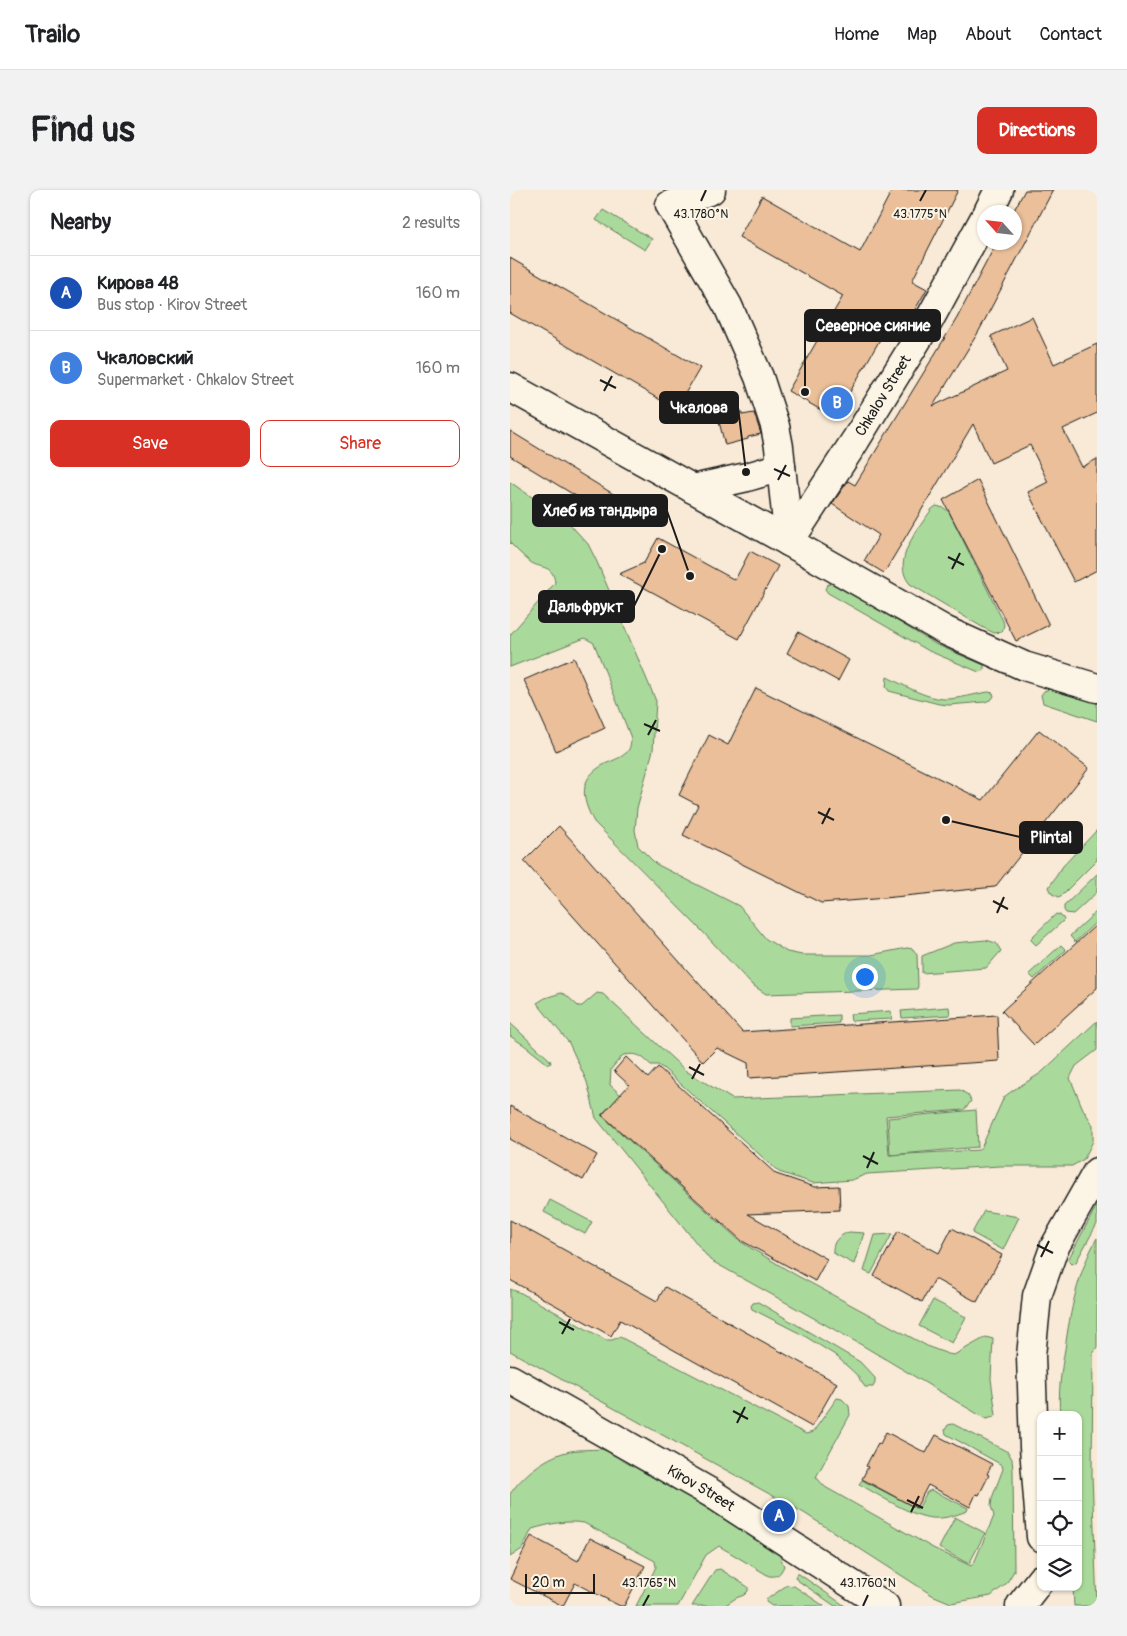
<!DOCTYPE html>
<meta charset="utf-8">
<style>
:root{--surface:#fff;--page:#f2f2f2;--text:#202124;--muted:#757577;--line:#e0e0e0;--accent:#d93025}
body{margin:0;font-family:Pangolin,sans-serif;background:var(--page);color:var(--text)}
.controls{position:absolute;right:15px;bottom:15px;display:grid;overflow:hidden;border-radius:10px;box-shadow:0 1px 4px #0004}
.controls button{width:45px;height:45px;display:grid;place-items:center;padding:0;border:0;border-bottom:1px solid var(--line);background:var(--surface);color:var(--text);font:25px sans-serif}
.compass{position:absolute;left:467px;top:15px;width:45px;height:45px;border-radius:50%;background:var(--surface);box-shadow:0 1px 4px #0004;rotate:297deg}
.scale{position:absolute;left:15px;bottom:12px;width:70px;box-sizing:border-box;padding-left:5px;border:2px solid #1c1c1c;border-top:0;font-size:14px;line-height:18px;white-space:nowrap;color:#1c1c1c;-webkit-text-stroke:4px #fcf5e5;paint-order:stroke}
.you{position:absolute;left:354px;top:786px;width:18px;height:18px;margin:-12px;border:4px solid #fff;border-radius:50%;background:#1a73e8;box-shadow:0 0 0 8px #1a73e833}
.badge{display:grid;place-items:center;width:32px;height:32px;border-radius:50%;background:var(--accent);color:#fff;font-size:16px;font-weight:700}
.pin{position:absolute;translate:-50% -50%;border:2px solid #fff;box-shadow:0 1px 5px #0006}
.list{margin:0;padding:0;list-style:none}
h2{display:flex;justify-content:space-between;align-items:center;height:65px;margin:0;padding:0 20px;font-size:21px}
h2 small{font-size:16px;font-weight:400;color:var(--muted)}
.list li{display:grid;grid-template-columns:32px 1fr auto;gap:15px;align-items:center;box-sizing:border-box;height:75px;padding:0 20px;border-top:1px solid var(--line)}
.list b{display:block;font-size:19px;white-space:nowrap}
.list p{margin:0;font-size:16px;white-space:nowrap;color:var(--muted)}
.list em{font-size:16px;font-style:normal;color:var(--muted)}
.actions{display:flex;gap:10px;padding:15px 20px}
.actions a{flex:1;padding:11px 0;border:1px solid var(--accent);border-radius:10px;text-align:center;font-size:18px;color:var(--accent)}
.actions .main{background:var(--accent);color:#fff}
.icon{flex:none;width:28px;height:28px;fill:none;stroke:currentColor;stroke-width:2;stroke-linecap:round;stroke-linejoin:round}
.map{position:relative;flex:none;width:587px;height:1416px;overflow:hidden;border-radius:10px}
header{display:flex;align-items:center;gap:30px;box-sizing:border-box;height:70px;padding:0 25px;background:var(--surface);border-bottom:1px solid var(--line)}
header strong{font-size:24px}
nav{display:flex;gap:28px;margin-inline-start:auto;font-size:18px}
.intro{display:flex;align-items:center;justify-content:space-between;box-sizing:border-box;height:120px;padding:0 30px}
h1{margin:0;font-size:35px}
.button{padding:12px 22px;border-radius:10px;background:var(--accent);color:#fff;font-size:18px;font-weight:700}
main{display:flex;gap:30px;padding:0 30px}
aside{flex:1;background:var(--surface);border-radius:10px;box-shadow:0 1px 4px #0004}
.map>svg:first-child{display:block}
.green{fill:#aada9b;stroke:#637b5c}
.building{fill:#eabf9a;stroke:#1c1c1c}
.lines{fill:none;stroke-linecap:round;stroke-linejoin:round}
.minor-casing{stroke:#1c1c1c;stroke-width:31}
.major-casing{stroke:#1c1c1c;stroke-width:31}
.minor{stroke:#fcf5e5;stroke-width:28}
.major{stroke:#fcf5e5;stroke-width:28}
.ticks{fill:none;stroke:#1c1c1c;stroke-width:2}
.labels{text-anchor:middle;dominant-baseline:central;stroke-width:4;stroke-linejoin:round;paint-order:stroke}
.street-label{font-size:15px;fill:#1c1c1c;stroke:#fcf5e5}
.ticks-label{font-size:12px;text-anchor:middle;fill:#1c1c1c;stroke:#fcf5e5;stroke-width:4;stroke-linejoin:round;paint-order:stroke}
.leader{fill:none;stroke:#1c1c1c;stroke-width:2}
.callout-dot{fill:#1c1c1c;stroke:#fcf5e5;stroke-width:2}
.callout{fill:#1c1c1c;stroke:#1c1c1c;stroke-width:2}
.callout-label{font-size:16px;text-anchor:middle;font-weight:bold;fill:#fff}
</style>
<header>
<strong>Trailo</strong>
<nav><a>Home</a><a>Map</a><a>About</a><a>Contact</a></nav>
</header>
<div class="intro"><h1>Find us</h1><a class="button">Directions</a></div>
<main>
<aside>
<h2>Nearby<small>2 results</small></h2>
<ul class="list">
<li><span class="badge" style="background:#1a4fb4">A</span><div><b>Кирова 48</b><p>Bus stop · Kirov Street</p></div><em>160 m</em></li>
<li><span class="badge" style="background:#3f7fe0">B</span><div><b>Чкаловский</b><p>Supermarket · Chkalov Street</p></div><em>160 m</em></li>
</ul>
<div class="actions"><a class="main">Save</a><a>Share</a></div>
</aside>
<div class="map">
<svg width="587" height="1416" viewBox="0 0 587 1416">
<rect width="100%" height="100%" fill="#f8ead6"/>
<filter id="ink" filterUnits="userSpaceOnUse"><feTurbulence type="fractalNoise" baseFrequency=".02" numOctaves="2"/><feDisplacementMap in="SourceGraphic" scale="10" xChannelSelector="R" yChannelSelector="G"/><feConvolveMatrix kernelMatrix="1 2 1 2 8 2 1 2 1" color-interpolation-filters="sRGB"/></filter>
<g filter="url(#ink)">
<path class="green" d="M93,20l49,29 -7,11 -49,-30z
M0,292l57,39 21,23 9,18 59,139 -3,49 -16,58 -2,22 3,16 18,18 83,42 27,33 21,13 15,3h69l36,-7 6,1 4,6 1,31 -1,3 -151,5 -15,-10 -49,-53 -108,-109c-13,-24 -16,-44 11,-58 6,-3 16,-6 21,-11 4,-3 5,-10 5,-15l-37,-95 -9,-5 -75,29v-32l45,-52c-2,-20 -15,-13 -26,-22 -7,-6 -13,-12 -19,-18z
M426,316l8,2 5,4 54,109 1,4 -2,7 -8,1 -12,-6 -72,-43c-20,-23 9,-56 22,-75z
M322,393l5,1 98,60 49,21v4l-5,3 -50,-21 -101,-58 -3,-4 2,-4z
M377,487c19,9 41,23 62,22 13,-1 26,-5 39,-7l5,1 1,3 -2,3 -7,3 -36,3 -10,-1 -50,-13 -3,-4z
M540,499l47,14v18l-54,-18 -2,-8 3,-4z
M587,640v30l-35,35 -3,2 -7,-3 -3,-7 14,-21z
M587,684v18l-24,22 -7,-1 -2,-3v-4z
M587,721v10l-22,21 -5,-6z
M546,724l4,1 4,4 -1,2 -27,24 -5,-5v-2z
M476,750l10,3 5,8 -15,17 -64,5v-17l32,-13z
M551,755l5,5 -32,29 -5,-5z
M51,803l5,2 12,11h4l15,-13 6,1 83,77 46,28 228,-9 8,5 3,6 -5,7 -3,2 -77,6 3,39 90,-5 3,-4 22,-49 8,-6 29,-18 56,-52v29l-21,16 -6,12 13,31 10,16v16l-9,18 -12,7h-72l-133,8 -15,6 -39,3 -34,-11 -116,-104 -5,-3h-7c-11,-10 -12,-12 -28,-10l-12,14 -1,16 11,10 -20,20 140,127 53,32 135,73 19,7 6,1 32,-18 7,2 -2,40 5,36 -2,2 -8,2 -126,-75 -150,-84 -114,-142 -9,-36 -18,-39 -32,-40 8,-5z
M439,817l1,8 -48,3 -1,-7z
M381,821l1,8 -41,2 -1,-7z
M329,825v8l-49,3v-8z
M0,833l40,37 1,3 -3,1 -24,-19 -14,-9z
M466,920l2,37 -88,8 -2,-37z
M40,1010l42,22 -7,12 -41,-22z
M587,1015v19l-21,38 -5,2 -2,-2v-4z
M474,1021l35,6 -16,33 -31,-17z
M339,1042l15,1 -10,31 -21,-11c-1,-12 6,-17 16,-21z
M382,1044l-21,40 -7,-3 11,-36z
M587,1048v109l-4,7 -1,121 5,131h-23l-1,-19h5v-172h-18c-2,-22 1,-44 5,-66 5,-37 13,-77 32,-111z
M0,1099l11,4 85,47h6l8,-3 186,97 7,-2 24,-34 5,1 7,7 1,9 -34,62 9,10 108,61 38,18 3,-3 20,-47 -3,-10 1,-8 11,-29 -1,-4 -56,-31 -1,-4 3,-5 5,-1 55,28 4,7 1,11 1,101 -8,13 -15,12 -40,7 -19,-8 -128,-82 -294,-162z
M423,1110l33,17 -14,26 -33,-17z
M248,1112l102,60 15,16v5l-2,4h-8l-5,-7 -1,-3 -24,-22 -32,-20 -51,-26 -1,-3 2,-3z
M91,1259l17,5 148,90 13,10 5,12c-4,8 -6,11 -15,10l-50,-30 -13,9 -28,51h-42l20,-39 -1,-6 -71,-38c-19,-3 -34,1 -52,6l-10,20 -12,8v-63c13,-19 34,-36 56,-42 11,-3 24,-2 35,-3z
M352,1290l56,29 9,-17 4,-2 37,18 -1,3c-11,4 -22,8 -34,7 -21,-1 -54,-23 -74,-34z
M445,1327l30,16 -16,31 -30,-16z
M210,1379l28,18v4l-4,4 -8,3 -12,8h-32l23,-36z
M287,1384h2l46,32h-10l-38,-26 -2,-3z
M277,1395l7,1 30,20h-52l-6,-4v-2z"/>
<path class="building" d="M382,0h66l-46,91 15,8 -24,41 -13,-8 -55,96 -47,-27 55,-95 -104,-59 23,-41 98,56z
M515,0h28l-74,141 -46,75 74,-35 -16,-35 41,-19 22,47 43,-20v69l-34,16 19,38 15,-8v111l-23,12 -46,-90 20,-10 -18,-37 -39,18 -18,-39 -89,149 -20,-12 15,-26 -47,-31 16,-23 7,4 102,-167 40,-76h17v-30h-1z
M0,68l190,110 -24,41 -166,-96z
M232,222v3l12,-2 7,21 -13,3v2l-23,6 -7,-27z
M0,241l123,75 -11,18 -112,-68z
M468,290l71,145 -33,16 -73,-141z
M148,348l77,42 15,-29 28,15 -39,73 -120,-65 25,-11z
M288,442l51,28 -11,21 -51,-28z
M64,468l31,70 -49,23 -32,-71z
M246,498l227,112 56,-70 50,38 -94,119 -121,12 -53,4 -138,-68 15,-30 -19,-10 30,-60 19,10z
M49,636l183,206 255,-17 2,46 -250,17 -1,-15 -31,-15 -14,14 -179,-201z
M587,734v64l-63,57 -32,-34z
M116,867l22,21 10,-11 118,107 39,13 24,-1 1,24 -92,4 79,45 -12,22 -73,-40 -140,-126 27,-30 -15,-14z
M0,916l87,49 -14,25 -73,-41z
M0,1030l147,81 8,-14 172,96 -25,44 -192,-107 -9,16 -101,-56z
M442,1038l50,27 -25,47 -42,-23 -13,23 -48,-26 24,-45 41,22z
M376,1242l40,21 10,-18 56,29 -5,10 2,1 -10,20 -3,-1 -6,13 -42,-22 -12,23 -54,-29 6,-12 -2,-1 12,-23 2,1z
M21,1346l47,25 12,-23 55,28 -21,40h-4l-45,-23 -12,23 -53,-27z"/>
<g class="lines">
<g class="minor-casing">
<g id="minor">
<path d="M201,0l-41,15 58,101 31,71 16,49 4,21 10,95"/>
<path d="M478,22l11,-22"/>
<path d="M183,299l54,-12 34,-10"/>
<path id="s1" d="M279,352l66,-101 72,-117 57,-105"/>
<path id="s2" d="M0,1189l201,114 174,113"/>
</g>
</g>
<g class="major-casing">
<path id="major" d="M0,197l279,155 157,89 78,35 73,22
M531,1347l-7,-90 -3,-91 6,-60 17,-48 43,-76
M510,1416l21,-27"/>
</g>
<use href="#minor" class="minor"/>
<use href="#major" class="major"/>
</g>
</g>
<path class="ticks" d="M191,11l5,-11M410,11l6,-11M90,190l16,8M94,201l8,-15M264,279l16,7M268,290l8,-15M438,367l16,8M442,379l8,-16M134,534l16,7M138,545l8,-15M308,622l16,8M312,634l8,-16M483,711l15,8M487,723l7,-16M179,877l15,8M182,889l8,-15M353,966l15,8M357,978l7,-16M527,1055l16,8M531,1067l8,-16M49,1132l15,8M52,1144l8,-15M223,1221l15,8M227,1233l8,-16M397,1310l16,8M401,1322l8,-16M133,1416l6,-11M353,1416l5,-11"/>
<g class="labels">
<g class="street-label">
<text stroke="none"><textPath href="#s1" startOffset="174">Chkalov Street</textPath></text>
<text stroke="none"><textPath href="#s2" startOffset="220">Kirov Street</textPath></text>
</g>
</g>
<g class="ticks-label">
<text x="191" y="28">43.1780°N</text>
<text x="410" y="28">43.1775°N</text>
<text x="139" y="1397">43.1765°N</text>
<text x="358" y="1397">43.1760°N</text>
</g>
<path class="leader" d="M295 202L295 136M236 282L228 217M180 386L157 321M152 359L124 416M436 630L510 647"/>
<g class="callout-dot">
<circle cx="295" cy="202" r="5"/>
<circle cx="236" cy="282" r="5"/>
<circle cx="180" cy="386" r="5"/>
<circle cx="152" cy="359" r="5"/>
<circle cx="436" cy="630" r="5"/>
</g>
<g class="callout">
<rect x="295" y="120" width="135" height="31" rx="5"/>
<rect x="150" y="202" width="78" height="31" rx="5"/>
<rect x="23" y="305" width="134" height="31" rx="5"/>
<rect x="29" y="401" width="95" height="31" rx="5"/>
<rect x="510" y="632" width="62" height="31" rx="5"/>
</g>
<g class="callout-label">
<text x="363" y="141">Северное сияние</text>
<text x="189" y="223">Чкалова</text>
<text x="90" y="326">Хлеб из тандыра</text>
<text x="76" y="422">Дальфрукт</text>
<text x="541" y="653">Plintal</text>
</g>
</svg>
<div class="controls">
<button>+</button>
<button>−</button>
<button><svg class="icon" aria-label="locate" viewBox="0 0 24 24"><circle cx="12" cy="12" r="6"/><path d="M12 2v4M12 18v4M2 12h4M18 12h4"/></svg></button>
<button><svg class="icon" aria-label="layers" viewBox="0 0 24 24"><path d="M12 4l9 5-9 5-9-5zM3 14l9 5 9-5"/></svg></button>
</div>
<svg class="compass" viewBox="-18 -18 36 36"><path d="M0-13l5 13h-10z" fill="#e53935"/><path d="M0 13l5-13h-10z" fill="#757577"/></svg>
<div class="scale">20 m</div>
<div class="you"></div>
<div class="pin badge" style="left:269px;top:1326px;background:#1a4fb4">A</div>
<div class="pin badge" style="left:327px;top:213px;background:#3f7fe0">B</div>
</div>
</main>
